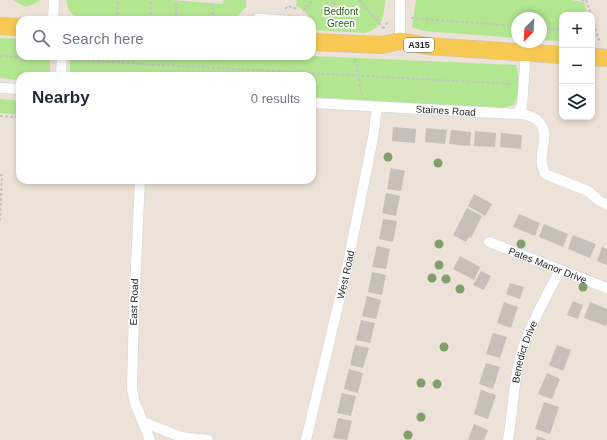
<!DOCTYPE html>
<meta charset="utf-8">
<style>
:root{--surface:#fff;--page:#f2f2f3;--text:#1f2937;--muted:#747a83;--line:#e0e1e3}
body{margin:0;font-family:Helvetica,sans-serif;background:var(--page);color:var(--text)}
.controls{position:absolute;right:12px;top:12px;display:grid;overflow:hidden;border-radius:8px;box-shadow:0 2px 6px #0003}
.controls button{width:36px;height:36px;display:grid;place-items:center;padding:0;border:0;border-bottom:1px solid var(--line);background:var(--surface);color:var(--text);font:20px sans-serif}
.compass{position:absolute;left:511px;top:12px;width:36px;height:36px;border-radius:50%;background:var(--surface);box-shadow:0 2px 6px #0003;rotate:204deg}
.list{margin:0;padding:0;list-style:none}
h2{display:flex;justify-content:space-between;align-items:center;height:52px;margin:0;padding:0 16px;font-size:17px}
h2 small{font-size:13px;font-weight:400;color:var(--muted)}
.icon{flex:none;width:22px;height:22px;fill:none;stroke:currentColor;stroke-width:2;stroke-linecap:round;stroke-linejoin:round}
.map{position:relative;flex:none;width:607px;height:440px;overflow:hidden}
.search{position:absolute;background:var(--surface);box-shadow:0 2px 6px #0003;left:16px;top:16px;width:300px;height:44px;display:flex;align-items:center;gap:10px;box-sizing:border-box;padding:0 14px;border-radius:12px;color:var(--muted);font-size:15px}
.panel{position:absolute;background:var(--surface);box-shadow:0 2px 6px #0003;left:16px;top:72px;width:300px;height:112px;border-radius:12px}
.map>svg:first-child{display:block}
.green{fill:#b3e691}
.building{fill:#c7bfb8}
.lines{fill:none;stroke-linecap:round;stroke-linejoin:round}
.service-casing{stroke:#ced3e2;stroke-width:6}
.minor-casing{stroke:#ced3e2;stroke-width:11}
.primary-casing{stroke:#c3c3c3;stroke-width:18}
.path{stroke:#c3c3c3;stroke-width:2;stroke-dasharray:3 2;stroke-linecap:butt}
.service{stroke:#fff;stroke-width:5}
.minor{stroke:#fff;stroke-width:10}
.primary{stroke:#f7c852;stroke-width:17}
.tree{fill:#829e6d}
.labels{text-anchor:middle;dominant-baseline:central;stroke-width:3.5;stroke-linejoin:round;paint-order:stroke}
.shield{fill:#fff;stroke:#686868;stroke-width:1}
.shield-label{font-size:9px;font-weight:bold;fill:#282828}
.park-label{font-size:10px;fill:#2b6716;stroke:#fff}
.street-label{font-size:10px;fill:#282828;stroke:#fff}
</style>
<div class="map">
<svg width="607" height="440" viewBox="0 0 607 440">
<rect width="100%" height="100%" fill="#ece2d8"/>
<path class="green" d="M13,0h28l-1,1 -14,6z
M66,0h105l52,4 1,-4h22v7l-13,13h-121l-31,-2 -7,-3 -5,-5z
M297,0h88c-1,16 -2,28 -20,33l-53,-3v-10h-2l-6,-10 -8,-4z
M416,0h155l13,2 4,13h-26v26l-21,-1v-22h-24v20l-93,-7 -12,-4z
M0,38l20,1v17h30v19l-1,1h-29v4l-20,-2z
M70,56h242l204,9c4,12 4,29 -2,40l-15,4 -187,-12v-21h-242z
M0,99l20,2v14l-20,-2z"/>
<path class="building" d="M393,127l23,2 -1,14 -23,-2z
M426,128l21,2 -2,14 -20,-2z
M451,130l20,2 -1,14 -21,-2z
M475,131l21,2 -1,14 -21,-1z
M501,133l21,2 -1,14 -21,-2z
M391,168l14,3 -4,20 -14,-2z
M386,193l14,3 -4,20 -14,-3z
M474,194l18,10 -7,12 -17,-10z
M467,208l15,8 -11,22 -2,-1 -3,5 -13,-7z
M519,214l21,9 -5,13 -22,-9z
M383,219l14,2 -4,21 -14,-3z
M544,224l24,10 -5,13 -24,-10z
M573,235l23,9 -6,14 -22,-9z
M377,246l13,3 -4,20 -14,-2z
M602,247l5,2v16l-10,-4z
M460,256l20,11 -6,13 -21,-11z
M481,271l10,5 -7,14 -11,-5z
M372,272l14,3 -4,20 -14,-3z
M510,283l14,4 -4,12 -14,-5z
M367,296l14,4 -5,19 -14,-3z
M573,301l10,4 -5,14 -11,-4z
M504,302l14,5 -7,21 -14,-5z
M590,302l17,7v13l-1,4 -22,-8z
M361,320l14,3 -5,20 -14,-3z
M493,333l14,4 -7,21 -14,-4z
M355,345l14,3 -6,20 -13,-3z
M557,345l14,5 -8,21 -14,-6z
M486,363l14,4 -7,22 -14,-5z
M349,369l14,4 -5,20 -14,-4z
M547,373l13,6 -8,20 -14,-5z
M481,390l15,5 -8,24 -14,-5z
M342,393l14,3 -5,20 -14,-3z
M544,402l15,5 -9,27 -15,-5z
M338,418l14,3 -5,19 -14,-2z
M474,424l14,6 -4,10h-16z
M537,436l10,4h-11z"/>
<g class="lines">
<g class="service-casing">
<path id="service" d="M257,20v-4l44,3v1"/>
</g>
<g class="minor-casing">
<g id="minor">
<path d="M400,0v41"/>
<path d="M53,20l1,-20"/>
<path d="M61,76l1,-20"/>
<path d="M0,88l20,1"/>
<path id="s1" d="M312,103l205,11 5,-8 4,-54"/>
<path d="M517,114c8,0 14,1 20,6 15,13 2,29 5,45 1,3 2,6 3,9l43,17 10,9 9,5"/>
<path d="M140,180l-6,129 -2,80 3,14 15,37"/>
<path id="s2" d="M489,242l118,46"/>
<path d="M143,422l38,15 27,3"/>
<path id="s3" d="M306,440l40,-168 27,-134 4,-31"/>
<path id="s4" d="M508,440c5,-29 5,-58 13,-86 9,-29 25,-57 39,-84"/>
</g>
</g>
<g class="primary-casing">
<path id="primary" d="M0,26l20,1
M312,42l70,3 18,-4 27,5 135,9
M592,57l15,1"/>
</g>
<path class="path" d="M359,0l25,29
M581,0l5,1
M586,0l5,15
M285,9l3,-3 9,3
M303,11l10,-11
M411,18l106,8
M592,19l8,24
M117,20l1,-20
M150,20l1,-18
M176,20v-17
M212,20l1,-16
M541,28l21,2
M333,29l1,-29
M383,29l5,-8
M0,56l50,3
M355,59l7,37
M72,60l440,24
M0,116l20,1
M0,175h2l-2,46"/>
<use href="#service" class="service"/>
<use href="#minor" class="minor"/>
<use href="#primary" class="primary"/>
</g>
<g class="tree">
<circle cx="388" cy="157" r="4.5"/>
<circle cx="438" cy="163" r="4.5"/>
<circle cx="439" cy="244" r="4.5"/>
<circle cx="521" cy="244" r="4.5"/>
<circle cx="439" cy="265" r="4.5"/>
<circle cx="432" cy="278" r="4.5"/>
<circle cx="446" cy="279" r="4.5"/>
<circle cx="583" cy="287" r="4.5"/>
<circle cx="460" cy="289" r="4.5"/>
<circle cx="444" cy="347" r="4.5"/>
<circle cx="421" cy="383" r="4.5"/>
<circle cx="437" cy="384" r="4.5"/>
<circle cx="421" cy="417" r="4.5"/>
<circle cx="408" cy="435" r="4.5"/>
</g>
<g class="labels">
<rect class="shield" x="404" y="38" width="30" height="14" rx="3"/>
<g class="shield-label">
<text x="419" y="45">A315</text>
</g>
<g class="park-label">
<text x="341" y="11">Bedfont<tspan x="341" dy="12">Green</tspan></text>
</g>
<g class="street-label">
<text stroke="none"><textPath href="#s1" startOffset="134">Staines Road</textPath></text>
<text stroke="none"><textPath href="#s2" startOffset="63">Pates Manor Drive</textPath></text>
<text stroke="none"><textPath href="#s3" startOffset="170">West Road</textPath></text>
<text transform="translate(134 302) rotate(-88)">East Road</text>
<text stroke="none"><textPath href="#s4" startOffset="90">Benedict Drive</textPath></text>
</g>
</g>
</svg>
<div class="controls">
<button>+</button>
<button>−</button>
<button><svg class="icon" aria-label="layers" viewBox="0 0 24 24"><path d="M12 4l9 5-9 5-9-5zM3 14l9 5 9-5"/></svg></button>
</div>
<svg class="compass" viewBox="-18 -18 36 36"><path d="M0-13l5 13h-10z" fill="#e53935"/><path d="M0 13l5-13h-10z" fill="#747a83"/></svg>
<div class="search"><svg class="icon" aria-label="search" viewBox="0 0 24 24"><circle cx="10" cy="10" r="6"/><path d="M15 15l6 6"/></svg>Search here</div>
<section class="panel">
<h2>Nearby<small>0 results</small></h2>
<ul class="list">
</ul>
</section>
</div>
